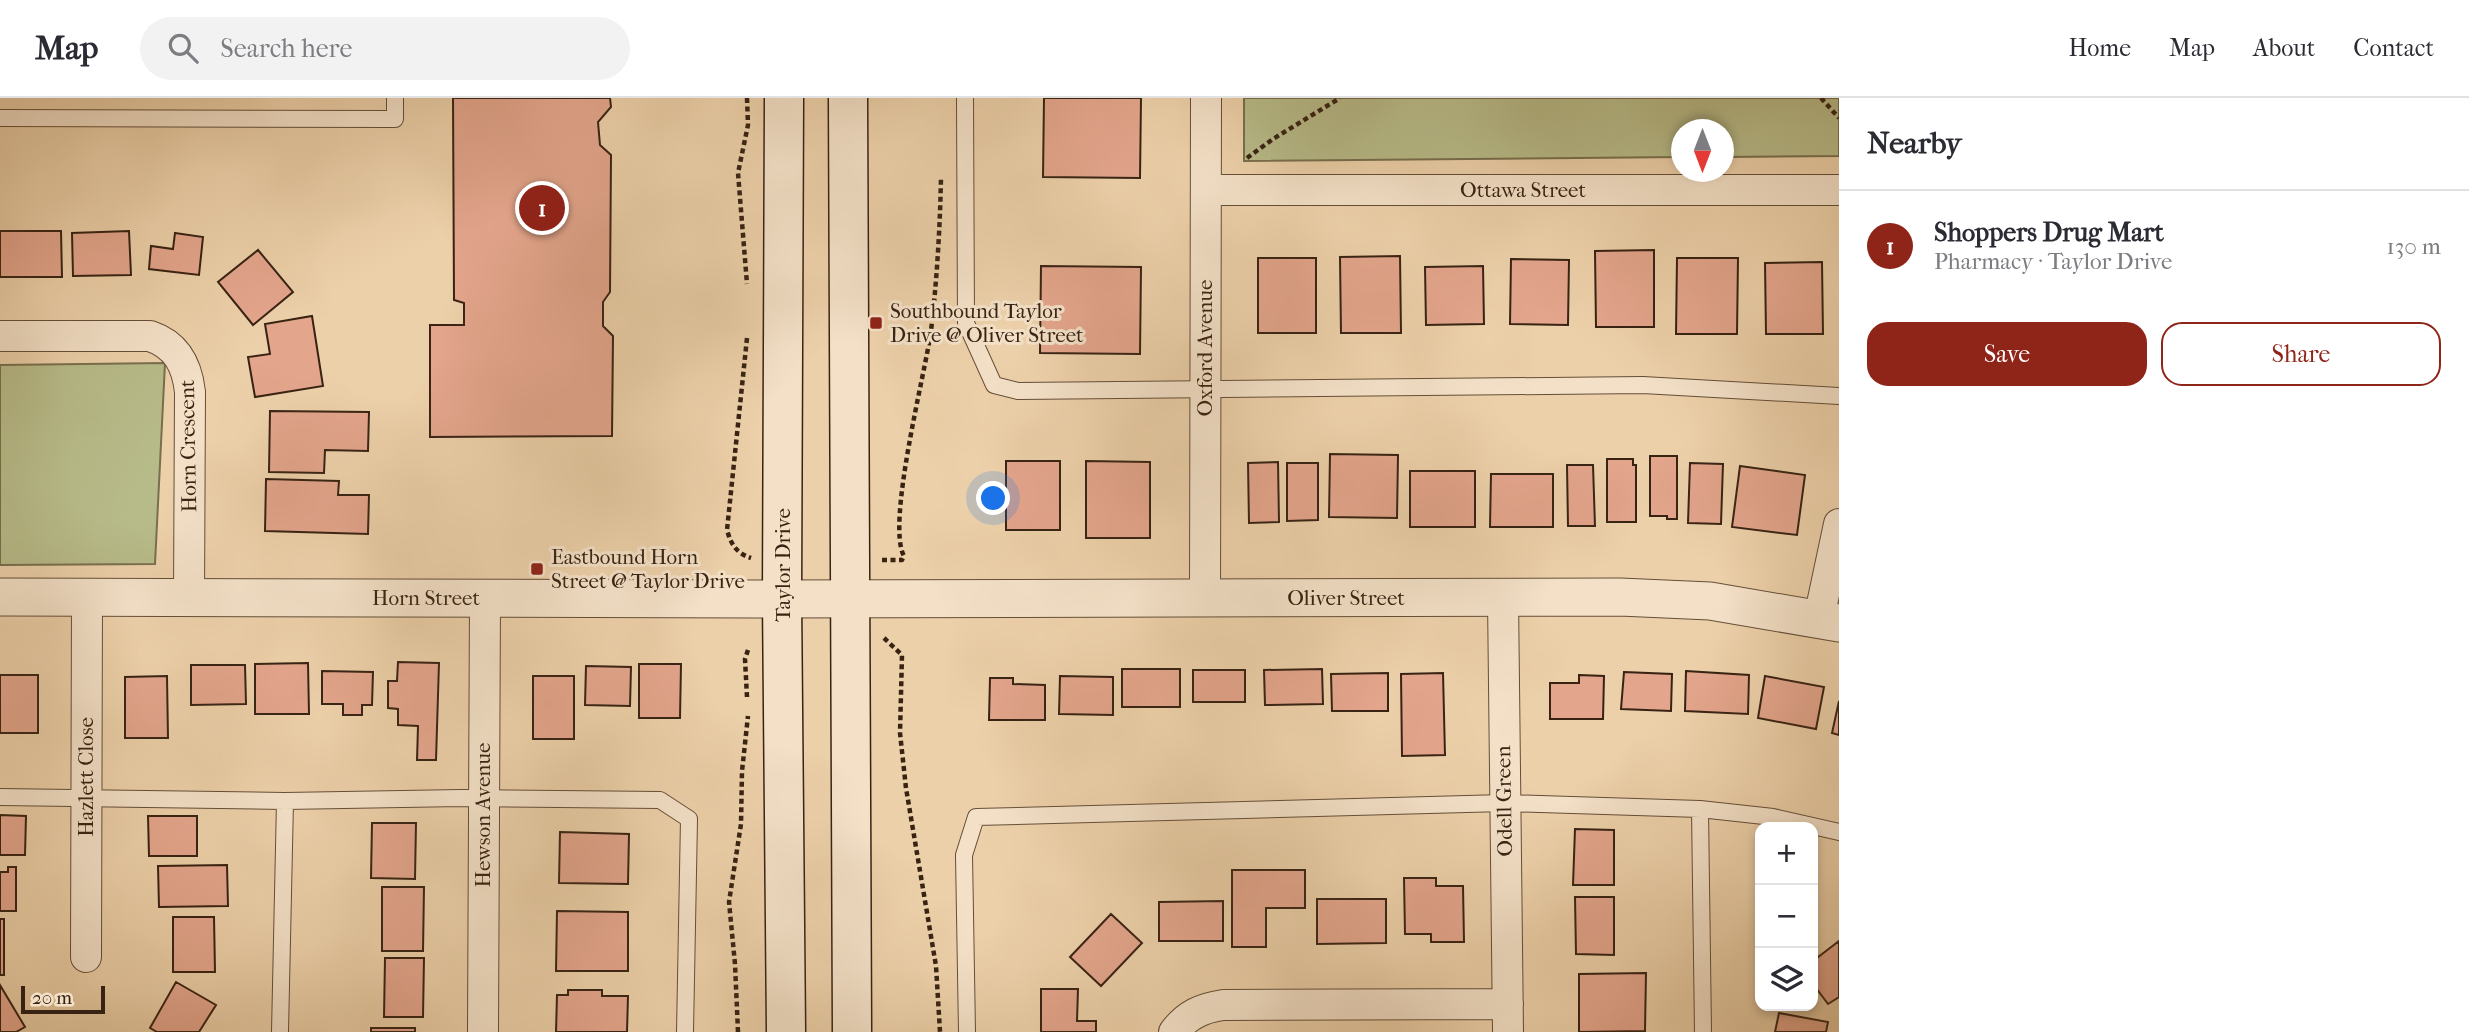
<!DOCTYPE html>
<meta charset="utf-8">
<style>
:root{--surface:#fff;--page:#f2f2f3;--text:#2b2b33;--muted:#7c7c81;--line:#e1e1e2;--accent:#8f2418}
body{margin:0;font-family:"IM FELL French Canon",serif;background:var(--page);color:var(--text)}
.controls{position:absolute;right:21px;bottom:21px;display:grid;overflow:hidden;border-radius:14px;box-shadow:0 4px 10px #0003}
.controls button{width:63px;height:63px;display:grid;place-items:center;padding:0;border:0;border-bottom:2px solid var(--line);background:var(--surface);color:var(--text);font:35px sans-serif}
.compass{position:absolute;left:1671px;top:21px;width:63px;height:63px;border-radius:50%;background:var(--surface);box-shadow:0 4px 10px #0003;rotate:180deg}
.scale{position:absolute;left:21px;bottom:18px;width:84px;box-sizing:border-box;padding-left:7px;border:4px solid #382313;border-top:0;font-size:19px;line-height:24px;white-space:nowrap;color:#382313;-webkit-text-stroke:5px #f3e0c7;paint-order:stroke}
.you{position:absolute;left:994px;top:401px;width:24px;height:24px;margin:-18px;border:5px solid #fff;border-radius:50%;background:#1a73e8;box-shadow:0 0 0 10px #1a73e833}
.badge{display:grid;place-items:center;width:46px;height:46px;border-radius:50%;background:var(--accent);color:#fff;font-size:23px;font-weight:700}
.pin{position:absolute;translate:-50% -50%;border:4px solid #fff;box-shadow:0 2px 7px #0006}
.list{margin:0;padding:0;list-style:none}
h2{display:flex;justify-content:space-between;align-items:center;height:91px;margin:0;padding:0 28px;font-size:30px}
h2 small{font-size:23px;font-weight:400;color:var(--muted)}
.list li{display:grid;grid-template-columns:46px 1fr auto;gap:21px;align-items:center;box-sizing:border-box;height:112px;padding:0 28px;border-top:2px solid var(--line)}
.list b{display:block;font-size:26px;white-space:nowrap}
.list p{margin:0;font-size:23px;white-space:nowrap;color:var(--muted)}
.list em{font-size:23px;font-style:normal;color:var(--muted)}
.actions{display:flex;gap:14px;padding:21px 28px}
.actions a{flex:1;padding:16px 0;border:2px solid var(--accent);border-radius:21px;text-align:center;font-size:24px;color:var(--accent)}
.actions .main{background:var(--accent);color:#fff}
.icon{flex:none;width:38px;height:38px;fill:none;stroke:currentColor;stroke-width:2;stroke-linecap:round;stroke-linejoin:round}
.map{position:relative;flex:none;width:1839px;height:934px;overflow:hidden}
header{display:flex;align-items:center;gap:42px;box-sizing:border-box;height:98px;padding:0 35px;background:var(--surface);border-bottom:2px solid var(--line)}
header strong{font-size:33px}
nav{display:flex;gap:38px;margin-inline-start:auto;font-size:24px}
.search{width:490px;height:63px;background:var(--page);display:flex;align-items:center;gap:18px;box-sizing:border-box;padding:0 24px;border-radius:38px;color:var(--muted);font-size:26px}
main{display:flex}
aside{flex:1;background:var(--surface)}
.map>svg:first-child{display:block}
.green{fill:#b7bb89;stroke:#786f4e;stroke-width:2}
.building{fill:#e3a58c;stroke:#382313;stroke-width:2}
.lines{fill:none;stroke-linecap:round;stroke-linejoin:round}
.service-casing{stroke:#654e38;stroke-width:18}
.minor-casing{stroke:#654e38;stroke-width:32}
.tertiary-casing{stroke:#654e38;stroke-width:39}
.secondary-casing{stroke:#382313;stroke-width:41}
.path{stroke:#382313;stroke-width:4.5;stroke-dasharray:5 3.5;stroke-linecap:butt}
.service{stroke:#f3e0c7;stroke-width:16}
.minor{stroke:#f3e0c7;stroke-width:30}
.tertiary{stroke:#f3e0c7;stroke-width:37}
.secondary{stroke:#f3e0c7;stroke-width:38}
.poi-dot{fill:#8f2418;stroke:#f3e0c7;stroke-width:2.5}
.labels{text-anchor:middle;dominant-baseline:central;stroke-width:6;stroke-linejoin:round;paint-order:stroke}
.street-label{font-size:21px;fill:#382313;stroke:#f3e0c7}
.poi-label{font-size:21px;fill:#382313;stroke:#f3e0c7;text-anchor:start}
</style>
<header>
<strong>Map</strong>
<div class="search"><svg class="icon" aria-label="search" viewBox="0 0 24 24"><circle cx="10" cy="10" r="6"/><path d="M15 15l6 6"/></svg>Search here</div>
<nav><a>Home</a><a>Map</a><a>About</a><a>Contact</a></nav>
</header>
<main>
<div class="map">
<svg width="1839" height="934" viewBox="0 0 1839 934">
<rect width="100%" height="100%" fill="#ecd0a9"/>
<filter id="stains"><feTurbulence type="fractalNoise" baseFrequency=".00286" numOctaves="4"/><feColorMatrix values="0 0 0 0 .2 0 0 0 0 .09 0 0 0 0 .02 0 0 0 .5 -.17"/></filter>
<radialGradient id="worn" r=".72"><stop offset=".6" stop-color="#630" stop-opacity="0"/><stop offset="1" stop-color="#630" stop-opacity=".3"/></radialGradient>
<path class="green" d="M1244,0h595v58l-115,1v-27h-42l-1,27 -437,4z
M165,265l-10,201 -155,1v-200z"/>
<path class="building" d="M453,0h157l1,9 -13,15 2,23 11,10 -1,137 -7,10v24l10,10 -1,100 -182,1v-112h34v-22l-10,-3z
M1044,0h97l-1,80 -97,-1z
M0,133h61l1,46h-62z
M129,133l2,44 -58,1 -1,-43z
M175,135l28,4 -4,38 -50,-6 2,-23 22,3z
M258,152l35,42 -40,33 -35,-43z
M1654,152v77h-58l-1,-76z
M1400,158l1,77h-60l-1,-76z
M1258,160h58v75h-58z
M1677,160h61l-1,76h-61z
M1511,161l58,1 -1,65 -58,-1z
M1822,164l1,72h-57l-1,-71z
M1041,168l100,1 -1,87 -100,-1z
M1483,168l1,58 -58,1 -1,-58z
M312,218l11,70 -68,11 -7,-40 22,-3 -5,-30z
M270,313l99,1 -1,39 -43,-1 -1,23 -55,-1z
M1330,356l68,1 -1,63 -68,-1z
M1650,358h27v63h-10v-3h-17z
M1607,361h26v6h3v57h-29z
M1006,363h54v69h-54z
M1086,363l64,1v76h-64z
M1278,364l1,60 -30,1 -1,-60z
M1287,365h31v57l-31,1z
M1690,365l33,1 -2,60 -33,-1z
M1567,367h26l2,61h-27z
M1740,368l65,9 -8,60 -65,-8z
M1410,373h65v56h-65z
M1491,376h62v53h-63z
M266,381l73,2 -1,14h31l-1,39 -103,-3z
M398,564l41,1 -3,97h-19l1,-34 -20,-1v-16l-10,-1v-27h9z
M308,565l1,51h-54v-50z
M639,566h42l-1,54h-41z
M191,567h54l1,39 -55,1z
M586,568l45,1 -1,39 -45,-1z
M1122,571h58v38h-58z
M1322,571l1,35 -58,1 -1,-35z
M1193,572h52v32h-52z
M322,573l51,1 -1,33h-10v10h-19v-11h-21z
M1686,573l63,4 -1,39 -63,-3z
M1624,574l48,2 -1,37 -50,-2z
M1388,575v38h-56l-1,-37z
M1443,575l2,82 -43,1 -1,-82z
M0,577h38v58h-38z
M1579,577l25,1 -1,43h-53v-36h29z
M167,578l1,62h-43v-61z
M533,578h41v63h-41z
M1060,578l53,1v38l-54,-1z
M1765,578l59,11 -8,42 -58,-11z
M990,580h23v6l32,1v35h-56z
M1839,603v34l-7,-2z
M0,717l26,1 -1,39h-25z
M148,718h49v40h-48z
M372,725h44l-1,56 -44,-1z
M1575,731l39,1v55h-41z
M560,734l69,2 -1,50 -69,-1z
M227,767l1,41 -69,1 -1,-41z
M8,769h8v44h-16v-39h8z
M1232,772h73v38h-39v39h-34z
M1404,780h32v8h27l1,56h-33v-8h-26z
M382,789h42l-1,64h-41z
M1575,799h39v58l-38,-1z
M1317,801h69v44l-69,1z
M1223,803v40h-64v-39z
M557,813l71,1v59h-72z
M1111,816l31,29 -41,43 -31,-29z
M173,819h41l1,55h-42z
M0,821h4v56h-4z
M1839,843v56l-11,7 -15,-20v-23z
M385,860h39l-1,59h-39z
M1646,875l-1,58 -66,1v-58z
M176,884l40,23 -17,27h-42l-7,-4z
M0,887l25,42 -9,5h-16z
M1041,891h37l-1,32h19v11h-55z
M568,892h34v6h26l-1,36h-71l1,-37h11z
M1779,915l49,9 -2,10h-51z
M371,930h44v4h-44z"/>
<g class="lines">
<g class="service-casing">
<path id="service" d="M965,0l1,225 28,62 24,6 625,-6 196,11
M0,20l395,1v-21
M0,699l285,4 176,-3 199,2 29,19 -4,213
M1700,711l3,223
M280,934l5,-231
M967,934l-3,-177 12,-38 528,-14 196,6 73,8 66,15"/>
</g>
<g class="minor-casing">
<path id="minor" d="M1206,92h633
M0,238h150c27,9 37,29 40,56l-1,206
M1503,499l5,435
M1205,500l1,-500
M1819,520l20,-94
M86,859l1,-360
M483,934l2,-433
M1174,934c13,-17 28,-24 49,-27l285,-1"/>
</g>
<g class="tertiary-casing">
<path id="tertiary" d="M0,499l758,2 862,-2 90,4 129,22"/>
</g>
<g class="secondary-casing">
<path id="secondary" d="M784,0l-2,501 4,433
M848,0l4,934"/>
</g>
<path class="path" d="M747,0l1,27 -10,48 9,111
M1821,0l18,20
M1247,60l26,-19 67,-41
M747,240l-20,192c4,14 9,23 24,28
M882,462h20l2,-4c-18,-32 21,-182 27,-225 6,-52 9,-103 10,-154
M884,540l18,17 -2,78 6,55 30,178 4,66
M747,599l-2,-38 3,-9
M738,934l-3,-68 -6,-62 12,-78 1,-53 6,-55"/>
<use href="#service" class="service"/>
<use href="#minor" class="minor"/>
<use href="#tertiary" class="tertiary"/>
<use href="#secondary" class="secondary"/>
</g>
<g class="poi-dot">
<rect x="869" y="218" width="14" height="14" rx="3.5"/>
<rect x="530" y="464" width="14" height="14" rx="3.5"/>
</g>
<g class="labels">
<g class="street-label">
<text x="1523" y="92">Ottawa Street</text>
<text transform="translate(1205 250) rotate(-90)">Oxford Avenue</text>
<text transform="translate(188 348) rotate(-91)">Horn Crescent</text>
<text transform="translate(783 467) rotate(-90)">Taylor Drive</text>
<text x="426" y="500">Horn Street</text>
<text x="1346" y="500">Oliver Street</text>
<text transform="translate(86 679) rotate(-90)">Hazlett Close</text>
<text transform="translate(1504 703) rotate(-91)">Odell Green</text>
<text transform="translate(483 717) rotate(-90)">Hewson Avenue</text>
</g>
<g class="poi-label">
<text x="890" y="213">Southbound Taylor<tspan x="890" dy="24">Drive @ Oliver Street</tspan></text>
<text x="551" y="459">Eastbound Horn<tspan x="551" dy="24">Street @ Taylor Drive</tspan></text>
</g>
</g>
<rect width="100%" height="100%" filter="url(#stains)"/>
<rect width="100%" height="100%" fill="url(#worn)"/>
</svg>
<div class="controls">
<button>+</button>
<button>−</button>
<button><svg class="icon" aria-label="layers" viewBox="0 0 24 24"><path d="M12 4l9 5-9 5-9-5zM3 14l9 5 9-5"/></svg></button>
</div>
<svg class="compass" viewBox="-18 -18 36 36"><path d="M0-13l5 13h-10z" fill="#e53935"/><path d="M0 13l5-13h-10z" fill="#7c7c81"/></svg>
<div class="scale">20 m</div>
<div class="you"></div>
<div class="pin badge" style="left:542px;top:110px">1</div>
</div>
<aside>
<h2>Nearby<small></small></h2>
<ul class="list">
<li><span class="badge">1</span><div><b>Shoppers Drug Mart</b><p>Pharmacy · Taylor Drive</p></div><em>130 m</em></li>
</ul>
<div class="actions"><a class="main">Save</a><a>Share</a></div>
</aside>
</main>
